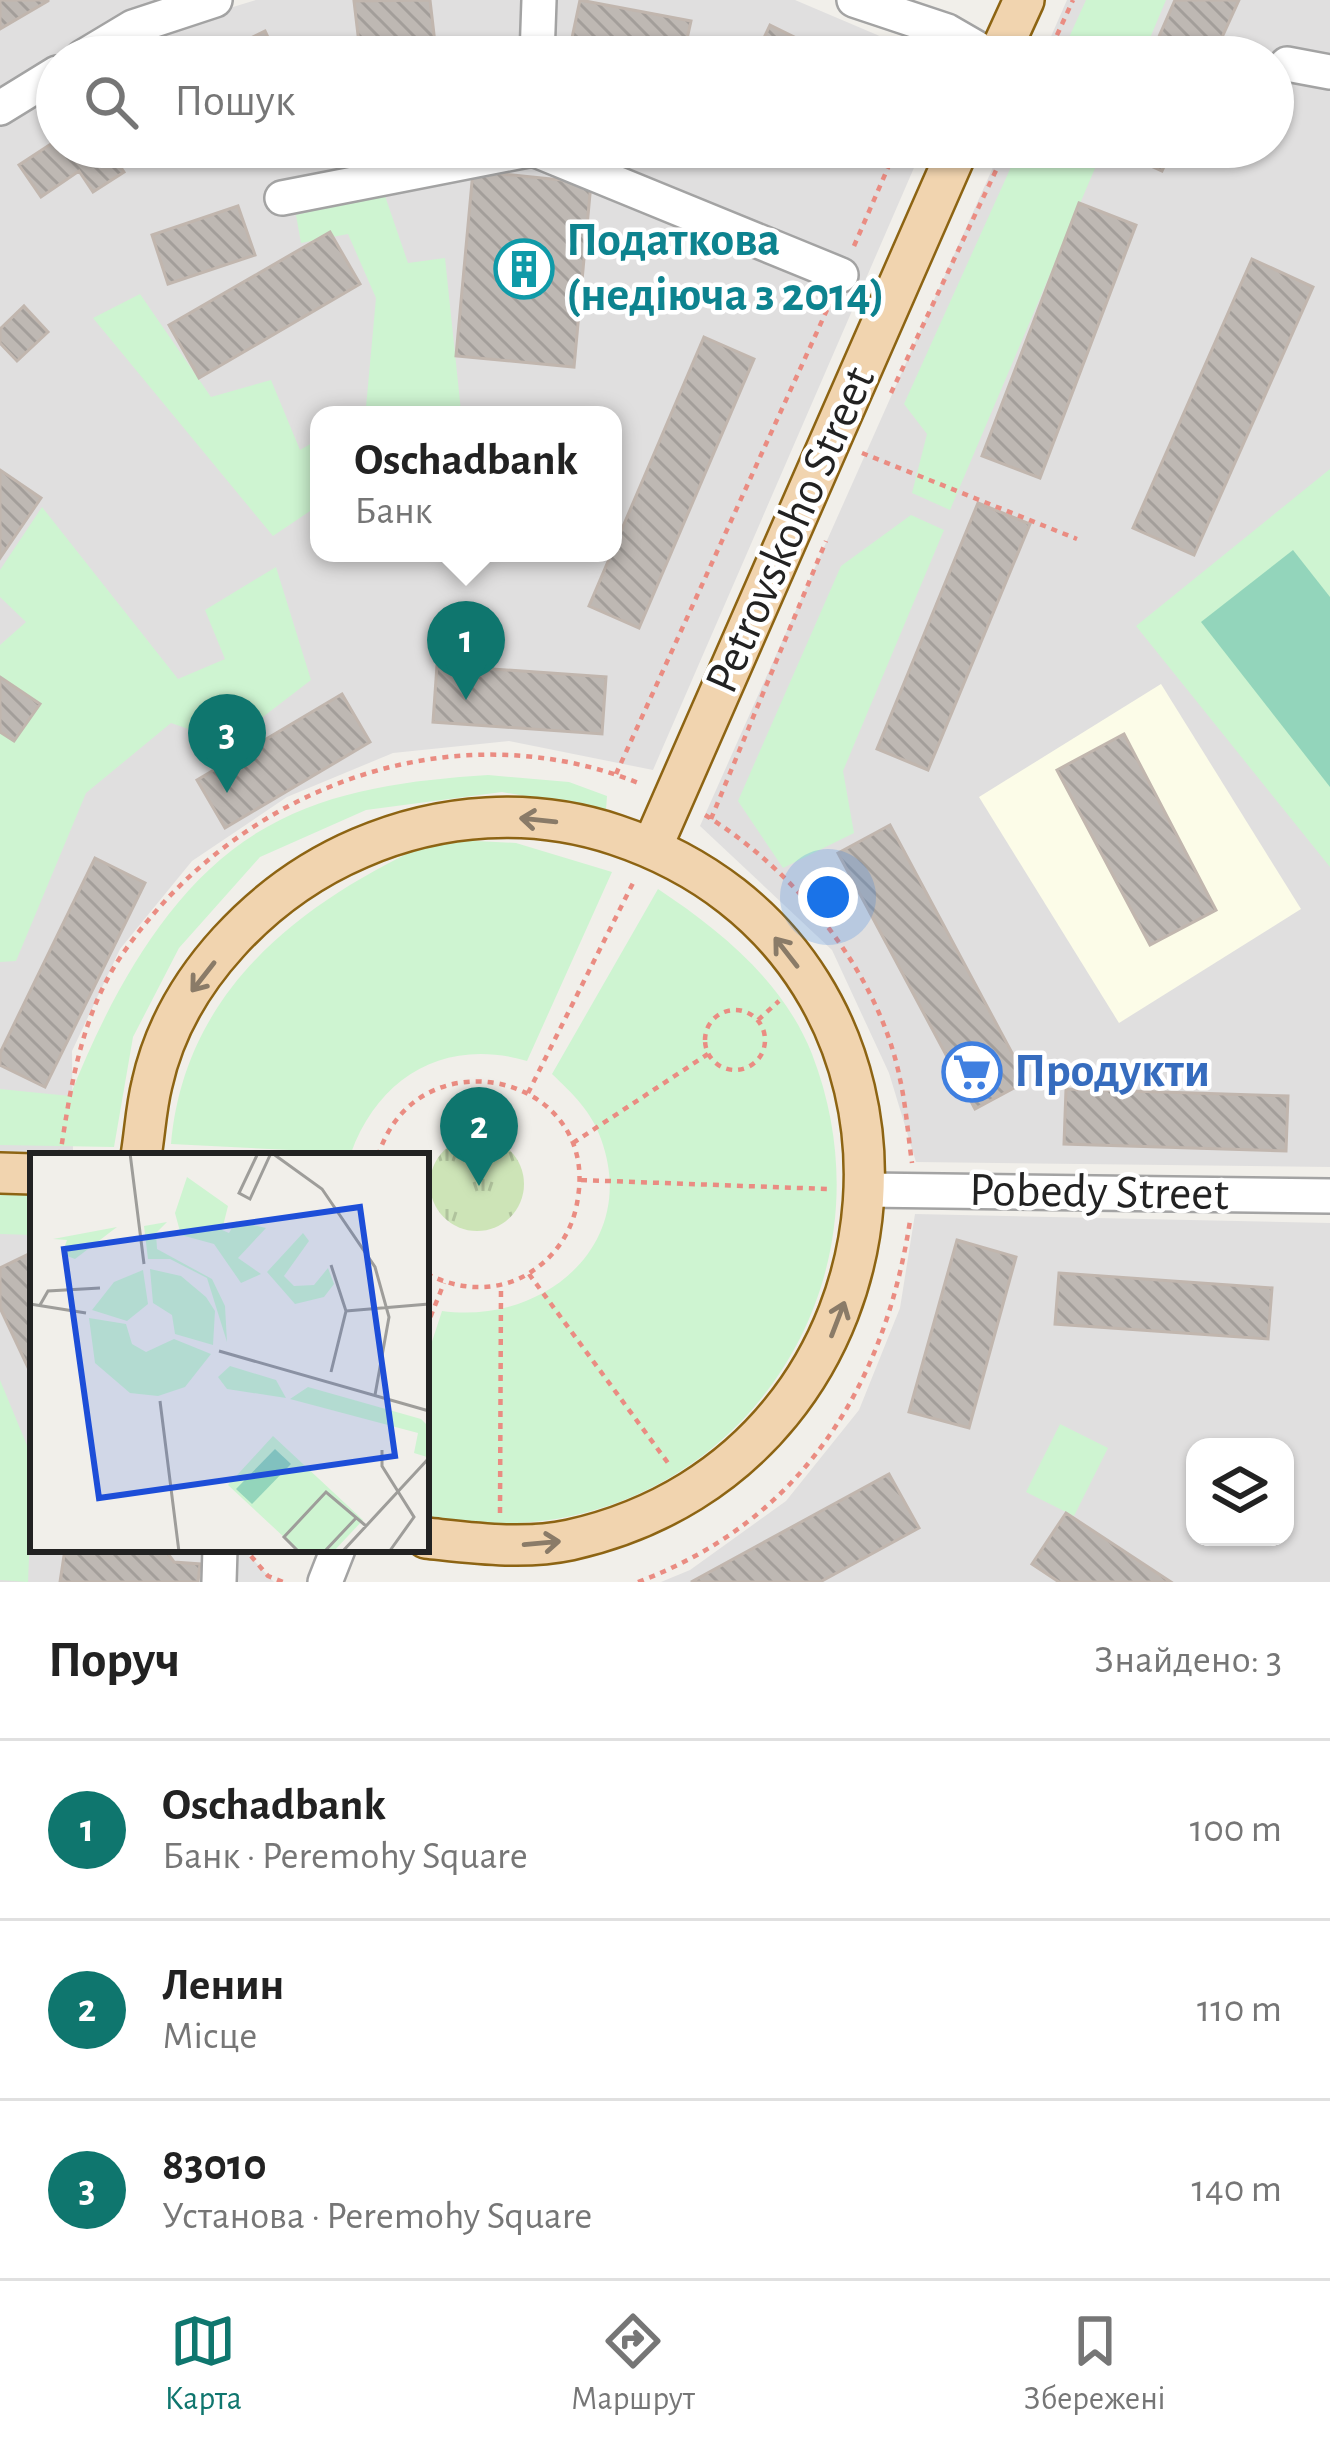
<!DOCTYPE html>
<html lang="uk">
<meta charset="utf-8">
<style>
:root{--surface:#fff;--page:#f2f2f2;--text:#222;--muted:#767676;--line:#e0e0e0;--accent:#0f766e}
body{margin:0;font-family:"Alegreya Sans",sans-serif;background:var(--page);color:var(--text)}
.controls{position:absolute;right:36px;bottom:36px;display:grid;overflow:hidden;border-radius:24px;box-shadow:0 3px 9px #0004}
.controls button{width:108px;height:108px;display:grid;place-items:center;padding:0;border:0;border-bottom:3px solid var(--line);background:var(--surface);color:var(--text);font:60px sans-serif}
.you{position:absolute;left:828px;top:897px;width:42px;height:42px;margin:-30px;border:9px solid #fff;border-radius:50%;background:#1a73e8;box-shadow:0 0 0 18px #1a73e833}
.badge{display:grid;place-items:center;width:78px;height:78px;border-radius:50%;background:var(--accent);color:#fff;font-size:39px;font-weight:700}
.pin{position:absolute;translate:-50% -99px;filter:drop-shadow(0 3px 6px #0008)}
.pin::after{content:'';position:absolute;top:63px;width:42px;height:36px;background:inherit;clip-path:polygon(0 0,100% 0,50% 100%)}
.popup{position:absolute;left:310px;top:406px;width:312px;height:156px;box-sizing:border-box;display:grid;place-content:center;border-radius:24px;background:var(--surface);filter:drop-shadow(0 3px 9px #0005);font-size:39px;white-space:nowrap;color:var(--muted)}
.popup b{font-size:45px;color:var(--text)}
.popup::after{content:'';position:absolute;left:50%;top:100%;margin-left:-24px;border:24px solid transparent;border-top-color:var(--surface)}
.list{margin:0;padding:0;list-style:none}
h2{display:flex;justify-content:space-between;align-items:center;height:156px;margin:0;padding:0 48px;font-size:51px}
h2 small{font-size:39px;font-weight:400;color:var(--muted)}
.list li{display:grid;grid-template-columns:78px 1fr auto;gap:36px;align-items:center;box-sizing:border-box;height:180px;padding:0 48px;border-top:3px solid var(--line)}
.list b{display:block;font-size:45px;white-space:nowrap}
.list p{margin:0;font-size:39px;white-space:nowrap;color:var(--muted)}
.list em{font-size:39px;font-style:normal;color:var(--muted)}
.icon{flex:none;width:66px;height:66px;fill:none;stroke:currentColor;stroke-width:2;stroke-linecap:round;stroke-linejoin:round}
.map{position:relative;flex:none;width:1330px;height:1582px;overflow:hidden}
.search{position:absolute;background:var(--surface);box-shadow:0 3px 9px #0004;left:36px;right:36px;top:36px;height:132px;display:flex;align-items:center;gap:30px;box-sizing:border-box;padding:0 42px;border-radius:66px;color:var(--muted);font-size:45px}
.sheet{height:696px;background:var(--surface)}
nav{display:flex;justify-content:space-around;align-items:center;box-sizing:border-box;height:168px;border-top:3px solid var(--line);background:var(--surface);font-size:33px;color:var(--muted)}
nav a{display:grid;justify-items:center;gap:6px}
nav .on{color:var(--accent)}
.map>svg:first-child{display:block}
.residential{fill:#e0dfdf;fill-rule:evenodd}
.education{fill:#fcfce8}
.grass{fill:url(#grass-tufts)}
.park{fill:#cef4d1}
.pitch{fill:#93d5bb}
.parking{fill:#e2e2e2}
.building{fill:url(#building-back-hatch);stroke:#c1b6ae;stroke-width:3}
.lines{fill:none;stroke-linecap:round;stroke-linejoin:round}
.minor-casing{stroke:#a3a3a3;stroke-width:38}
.major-casing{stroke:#8d6413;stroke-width:44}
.path{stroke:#ea8c82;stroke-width:4.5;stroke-dasharray:6 6;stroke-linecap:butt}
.minor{stroke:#fff;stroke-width:33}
.major{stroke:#f1d4af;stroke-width:39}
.oneway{stroke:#8a7b68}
.labels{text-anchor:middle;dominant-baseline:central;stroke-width:9;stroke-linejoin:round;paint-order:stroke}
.culture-label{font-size:48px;font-weight:bold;fill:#0d838f;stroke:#fff;text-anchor:start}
.street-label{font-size:48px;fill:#222;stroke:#fff}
.shop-label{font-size:48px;font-weight:bold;fill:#366cbe;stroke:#fff;text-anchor:start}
.inset-road{fill:none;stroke:#9e9d9a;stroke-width:3}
.view{fill:#1d4ed8;fill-opacity:0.15;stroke:#1d4ed8;stroke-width:6}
.inset-edge{fill:none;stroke:#222;stroke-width:6}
</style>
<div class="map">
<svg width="1330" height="1582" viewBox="0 0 1330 1582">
<defs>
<pattern id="grass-tufts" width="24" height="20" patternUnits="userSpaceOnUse" patternTransform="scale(3)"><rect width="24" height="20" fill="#cde4b7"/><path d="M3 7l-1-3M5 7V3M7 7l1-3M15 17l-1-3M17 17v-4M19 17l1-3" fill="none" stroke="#b0c39d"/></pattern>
<pattern id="building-back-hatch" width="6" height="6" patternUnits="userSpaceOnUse" patternTransform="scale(3)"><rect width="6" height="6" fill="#beb8b3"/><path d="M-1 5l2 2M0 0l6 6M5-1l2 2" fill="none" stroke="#a39e9a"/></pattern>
</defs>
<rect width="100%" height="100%" fill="#f1efea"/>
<path class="residential" d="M0,0h170l-45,14 -125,78z
M256,0h539l134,57h-824l33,-21z
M1067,0h263v1167l-414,-5 -27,-89 -57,-123 -132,-124 302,-679h271v-90h-231z
M57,86v61h866l-270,623 -144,-29 -116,12 -106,44 -95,64 -72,88 -48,102 1,105h-40v393h204l26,33h-263v-1461zM319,415h294v138h-294z
M915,1214l415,9v359h-669l29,-12 96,-69 73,-91 41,-102zM1195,1447h90v90h-90z"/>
<path class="education" d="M1161,684l140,225 -182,114 -140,-226z"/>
<path class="grass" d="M430 1184a47 47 0 1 1 94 0a47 47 0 1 1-94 0Z"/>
<path class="park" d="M1086,0h80l-24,57h-82z
M1020,147h84l-154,363 -38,-17 15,-59 -23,-30z
M384,193l24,70 37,-5 16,153 -7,4h-99l11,-8 10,-109 -28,-64 -47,9 -5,-28z
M140,294l71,103 60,-17 29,70 19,-11v66l-46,31 -180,-218z
M1330,469v398l-194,-241z
M42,507l136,172 47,-20 -20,-49 71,-43 35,113 -82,63 -58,-20 -85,70 -70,168 -16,1v-230l14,9 25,-36 -39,-29v-31l26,-23 -26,-25v-27z
M911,515l33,15 -101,241 11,62 -71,35 -45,-67 103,-235z
M488,775l81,7 38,14 -1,14 -104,-18 -136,18 -106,47 -81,91 -46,89 -19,110 -114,-2v-56l70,7c39,-98 100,-216 197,-269 67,-38 145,-47 221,-52z
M438,839l78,4 96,29 -85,189c-81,-24 -148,15 -176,92l-180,-9c14,-158 135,-245 267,-305z
M658,889c63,42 125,92 154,165 99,257 -114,518 -386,462v-156l16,-49c100,14 198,-65 159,-172 -9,-27 -29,-46 -49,-65z
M0,1184l33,2v49l-33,-1z
M0,1380l33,80 -5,122 -28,-2z
M1060,1424l48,24 -34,68 -48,-24z"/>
<path class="pitch" d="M1293,550l37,47v190l-129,-165z"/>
<path class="parking" d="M203,1549h40l31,33h-74z"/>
<path class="building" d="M0,0h48v1l-48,28z
M430,0l5,43 -75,9 -6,-51z
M580,0l111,21 -8,36h-115z
M1175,0h64l-26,57h-63z
M770,25l65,32h-80z
M265,31l12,26h-65z
M57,140v7h50l17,25 -31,20 -14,-21 -38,26 -22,-32z
M1109,147h64l-11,24z
M473,171l118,12 -17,184 -118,-11z
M1079,203l57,22 -96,253 -58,-22z
M238,206l17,49 -87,29 -16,-49z
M330,232l30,52 -161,94 -30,-53z
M1252,259l61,28 -119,268 -61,-27z
M24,306l24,26 -31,29 -17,-18v-14z
M704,337l50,22 -115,269 -50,-22z
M0,470l41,28 -41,60z
M978,503l52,21 -102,246 -51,-21z
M437,665l169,12 -4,57 -169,-12z
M0,677l40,27 -26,37 -14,-9z
M342,694l28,48 -145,86 -28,-48z
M1124,734l92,176 -66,35 -93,-175z
M890,825l137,256 -52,28 -137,-256z
M95,858l50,25 -100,204 -45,-22v-12z
M1066,1089l222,7 -2,55 -222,-7z
M957,1240l59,17 -47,171 -60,-16z
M33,1252v126l-33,-70v-40z
M1059,1273l213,15 -4,51 -213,-15z
M889,1474l30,54 -99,54h-129z
M1066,1513l105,69h-112l-27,-18z
M65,1549l101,2 8,11 26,2 -2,18h-138z"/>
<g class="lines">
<g class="minor-casing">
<path id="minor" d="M854,0l93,31 45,26
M83,57l50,-30 82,-27
M537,57l2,-57
M1287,64l43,8
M0,108l57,-35
M282,198l251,-49 308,126
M867,1190l463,6
M219,1582l1,-33
M325,1582l13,-33"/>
</g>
<g class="major-casing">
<path id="major" d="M998,57l26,-57
M652,847l307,-700
M141,1156c4,-24 5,-48 11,-72 23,-105 112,-195 208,-236 81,-35 172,-41 256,-13 358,119 317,624 -46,705 -47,10 -96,3 -144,-2
M0,1173l33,1"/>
</g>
<path class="path" d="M1047,57l26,-57
M854,246l43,-99
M891,393l116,-246
M862,453l215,86
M616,774l215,-473
M705,815c91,56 174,158 195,264 6,27 8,56 12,84
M711,819l115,-278
M705 1040a30 30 0 1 1 60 0a30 30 0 1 1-60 0Z
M758,1020l21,-19
M528,1093l105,-210
M573,1143l135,-89
M60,1156c11,-72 22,-146 66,-207 114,-161 326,-242 515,-165
M378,1156c38,-123 220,-83 200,41 -4,32 -21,58 -47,75 -32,21 -73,19 -105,1
M581,1180l246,9
M529,1274l139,189
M426,1328l18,-45
M500,1513l1,-228
M251,1556l17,20 15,6
M638,1582c163,-61 246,-194 272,-361"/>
<use href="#minor" class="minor"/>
<use href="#major" class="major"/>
</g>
<defs><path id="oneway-shaft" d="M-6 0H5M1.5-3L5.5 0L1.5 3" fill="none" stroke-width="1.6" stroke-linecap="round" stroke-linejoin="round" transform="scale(3)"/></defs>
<g class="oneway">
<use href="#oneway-shaft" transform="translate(538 820) rotate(-174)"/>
<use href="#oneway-shaft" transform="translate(786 952) rotate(-128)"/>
<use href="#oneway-shaft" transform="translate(203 977) rotate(128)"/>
<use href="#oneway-shaft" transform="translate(838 1319) rotate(-69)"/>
<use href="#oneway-shaft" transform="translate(542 1543) rotate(-5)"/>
</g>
<defs>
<g id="building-ring" transform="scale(3)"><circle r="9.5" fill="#fff" stroke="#0f9aa8" stroke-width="1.5"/><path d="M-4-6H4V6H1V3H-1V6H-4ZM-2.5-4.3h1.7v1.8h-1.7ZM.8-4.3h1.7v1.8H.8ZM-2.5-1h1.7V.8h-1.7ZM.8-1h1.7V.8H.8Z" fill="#0f9aa8"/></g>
<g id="supermarket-ring" transform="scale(3)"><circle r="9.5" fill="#fff" stroke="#3f7fe0" stroke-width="1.5"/><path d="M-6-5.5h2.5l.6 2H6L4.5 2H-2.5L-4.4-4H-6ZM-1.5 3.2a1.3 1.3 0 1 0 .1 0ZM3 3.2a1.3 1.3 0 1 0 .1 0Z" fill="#3f7fe0"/></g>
</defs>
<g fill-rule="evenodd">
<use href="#building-ring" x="524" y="269"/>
<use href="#supermarket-ring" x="972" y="1072"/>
</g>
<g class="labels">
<g class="culture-label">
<text x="566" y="241">Податкова<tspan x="566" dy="55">(недіюча з 2014)</tspan></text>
</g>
<g class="street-label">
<text transform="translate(791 530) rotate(-66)">Petrovskoho Street</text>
<text transform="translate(1099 1193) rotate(1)">Pobedy Street</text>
</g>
<g class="shop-label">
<text x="1014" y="1072">Продукти</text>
</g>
</g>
<g transform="translate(30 1153)">
<rect width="399" height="399" fill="#f1efea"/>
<path d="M157,24l41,29 -6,24 7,3 7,-12 30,7 -28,30 23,16 -20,9 -27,-39 -33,-9 -6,-22zM137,69l-11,11 1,16 55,30 13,27 2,36 -20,-64 -37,-19h-22l-4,-33zM87,74l-42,32 -13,-5 5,-14 -14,-1zM273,80l6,8 -25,35 10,10 20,-1 14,-17 6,16 -10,13 -29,7 -28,-32zM120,116l31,7 25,21 9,14 -2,34 -38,-11 -3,-19 -19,-12zM113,117l5,34 -21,17 -35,-11 22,-28zM59,165l37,6 6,20 14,8 28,-13 37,15 -26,33 -27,9 -28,-3 -35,-30zM200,213l46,14 10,18 -59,-9 -9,-12zM278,234l113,32 8,8 -2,30 -13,-4 4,-20 -128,-34zM243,283l90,84 -30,32h-33l-72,-67z" fill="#cef4d1"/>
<path d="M245,296l16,15 -39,40 -16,-15z" fill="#93d5bb"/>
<path class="inset-road" d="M100,0l14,111M228,0l-19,40 11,6 21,-46M242,0l50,36 53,78 14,50 -14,78M301,112l15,46 -15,61M0,151l56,9M10,152l8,-14 52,-3M316,158l83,-7M189,198l210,60M130,248l19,151M352,297v16l32,51 -25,35M269,399l-15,-15 42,-45 40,34M294,399l33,-35M312,399l87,-94"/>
<path class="view" d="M330,54l35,249 -296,42 -35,-249z"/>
<rect width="399" height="399" class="inset-edge"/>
</g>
</svg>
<div class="controls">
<button><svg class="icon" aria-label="layers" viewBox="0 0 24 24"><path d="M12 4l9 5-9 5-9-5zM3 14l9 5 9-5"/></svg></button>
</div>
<div class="you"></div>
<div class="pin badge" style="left:466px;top:700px">1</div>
<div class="popup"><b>Oschadbank</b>Банк</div>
<div class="pin badge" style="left:479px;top:1186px">2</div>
<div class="pin badge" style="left:227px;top:793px">3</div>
<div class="search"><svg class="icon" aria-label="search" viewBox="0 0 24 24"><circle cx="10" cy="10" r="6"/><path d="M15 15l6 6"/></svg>Пошук</div>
</div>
<section class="sheet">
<h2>Поруч<small>Знайдено: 3</small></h2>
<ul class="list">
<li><span class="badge">1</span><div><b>Oschadbank</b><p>Банк · Peremohy Square</p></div><em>100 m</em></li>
<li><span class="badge">2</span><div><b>Ленин</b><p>Місце</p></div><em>110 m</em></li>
<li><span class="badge">3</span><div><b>83010</b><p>Установа · Peremohy Square</p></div><em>140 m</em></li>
</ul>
</section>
<nav>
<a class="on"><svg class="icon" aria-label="map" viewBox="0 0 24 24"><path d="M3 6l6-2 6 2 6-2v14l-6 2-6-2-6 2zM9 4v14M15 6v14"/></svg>Карта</a>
<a><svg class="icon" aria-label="directions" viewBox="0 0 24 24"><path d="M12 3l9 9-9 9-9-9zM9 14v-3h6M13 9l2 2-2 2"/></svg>Маршрут</a>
<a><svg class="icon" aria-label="saved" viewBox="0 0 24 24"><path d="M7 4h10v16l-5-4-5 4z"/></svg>Збережені</a>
</nav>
